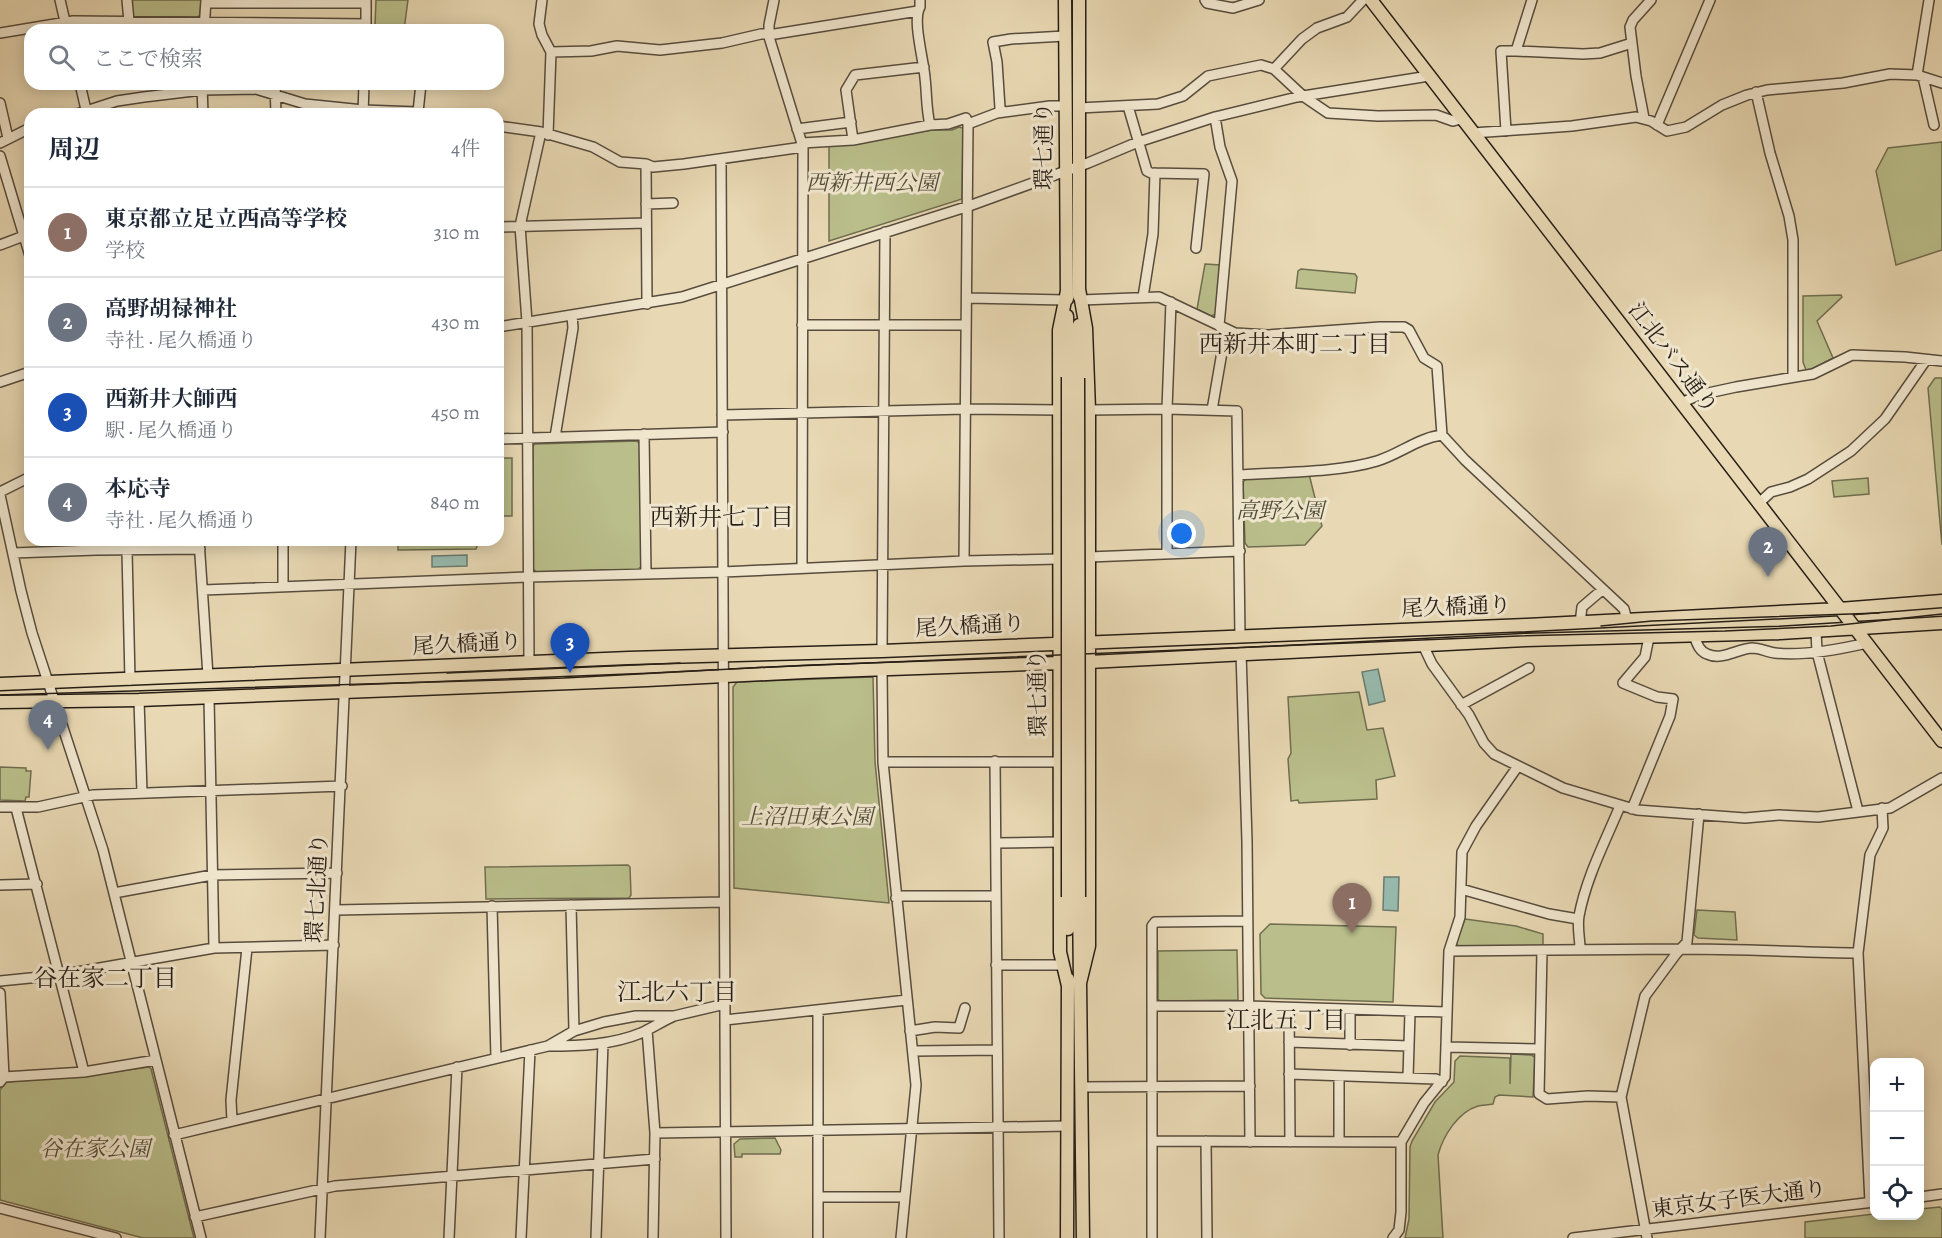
<!DOCTYPE html>
<html lang="ja">
<meta charset="utf-8">
<style>
:root{--surface:#fff;--page:#f6f6f7;--text:#1f2937;--muted:#747a83;--line:#e0e1e3;--accent:#0f766e}
body{margin:0;font-family:Alegreya,"Noto Serif JP",serif;background:var(--page);color:var(--text)}
.controls{position:absolute;right:18px;bottom:18px;display:grid;overflow:hidden;border-radius:12px;box-shadow:0 3px 15px #0003}
.controls button{width:54px;height:54px;display:grid;place-items:center;padding:0;border:0;border-bottom:2px solid var(--line);background:var(--surface);color:var(--text);font:30px sans-serif}
.you{position:absolute;left:1182px;top:534px;width:21px;height:21px;margin:-15px;border:4px solid #fff;border-radius:50%;background:#1a73e8;box-shadow:0 0 0 9px #1a73e833}
.badge{display:grid;place-items:center;width:39px;height:39px;border-radius:50%;background:var(--accent);color:#fff;font-size:20px;font-weight:700}
.pin{position:absolute;translate:-50% -50px;filter:drop-shadow(0 2px 3px #0008)}
.pin::after{content:'';position:absolute;top:32px;width:21px;height:18px;background:inherit;clip-path:polygon(0 0,100% 0,50% 100%)}
.list{margin:0;padding:0;list-style:none}
h2{display:flex;justify-content:space-between;align-items:center;height:78px;margin:0;padding:0 24px;font-size:26px}
h2 small{font-size:20px;font-weight:400;color:var(--muted)}
.list li{display:grid;grid-template-columns:39px 1fr auto;gap:18px;align-items:center;box-sizing:border-box;height:90px;padding:0 24px;border-top:2px solid var(--line)}
.list b{display:block;font-size:22px;white-space:nowrap}
.list p{margin:0;font-size:20px;white-space:nowrap;color:var(--muted)}
.list em{font-size:20px;font-style:normal;color:var(--muted)}
.icon{flex:none;width:33px;height:33px;fill:none;stroke:currentColor;stroke-width:2;stroke-linecap:round;stroke-linejoin:round}
.map{position:relative;flex:none;width:1942px;height:1238px;overflow:hidden}
.search{position:absolute;background:var(--surface);box-shadow:0 3px 15px #0003;left:24px;top:24px;width:480px;height:66px;display:flex;align-items:center;gap:15px;box-sizing:border-box;padding:0 21px;border-radius:18px;color:var(--muted);font-size:22px}
.panel{position:absolute;background:var(--surface);box-shadow:0 3px 15px #0003;left:24px;top:108px;width:480px;height:438px;border-radius:18px}
.map>svg:first-child{display:block}
.green{fill:#b9be8a;stroke:#706e50;stroke-width:1.5}
.water{fill:#97baad;stroke:#6a7c71;stroke-width:1.5}
.lines{fill:none;stroke-linecap:round;stroke-linejoin:round}
.minor-casing{stroke:#574c3d;stroke-width:12}
.major-casing{stroke:#271e16;stroke-width:15}
.minor{stroke:#f0e6ce;stroke-width:9}
.major{stroke:#e8d8b3;stroke-width:12}
.tram{stroke:#271e16;stroke-width:1.5}
.major-bridge-casing{stroke:#271e16;stroke-width:15;stroke-linecap:butt}
.major-bridge{stroke:#e8d8b3;stroke-width:12}
.labels{text-anchor:middle;dominant-baseline:central;stroke-width:6;stroke-linejoin:round;paint-order:stroke}
.street-label{font-size:22px;fill:#271e16;stroke:#f0e6ce}
.park-label{font-size:22px;font-style:italic;fill:#534e39;stroke:#f0e6ce}
.neighbourhood-label{font-size:24px;fill:#271e16;stroke:#f0e6ce}
</style>
<div class="map">
<svg width="1942" height="1238" viewBox="0 0 1942 1238">
<rect width="100%" height="100%" fill="#e8d8b3"/>
<filter id="stains"><feTurbulence type="fractalNoise" baseFrequency=".00333" numOctaves="4"/><feColorMatrix values="0 0 0 0 .2 0 0 0 0 .09 0 0 0 0 .02 0 0 0 .5 -.17"/></filter>
<radialGradient id="worn" r=".72"><stop offset=".6" stop-color="#630" stop-opacity="0"/><stop offset="1" stop-color="#630" stop-opacity=".3"/></radialGradient>
<path class="green" d="M131,0h70l-1,15 -4,3h-61l-3,-3z
M376,0h32l-4,30 -29,-4z
M959,127l4,1 -1,71 -133,42v-95l102,-16h21z
M1942,142v108l-46,15 -20,-94 12,-23z
M1205,264l15,1 -4,49 -5,2 -14,-7z
M1301,269l54,5 2,3 -2,16 -59,-5 2,-17z
M1841,295l1,2 -25,24 16,37 -21,11 -6,1 -3,-8v-66z
M1935,378h7v167l-14,-157z
M637,441l4,4 1,121 -4,3 -101,3 -4,-3v-123l2,-2z
M498,458h14v58h-14z
M1309,474l13,52 -17,19 -57,2 -3,-4 -2,-61 3,-3z
M1868,478l1,16 -35,3 -2,-16z
M398,540h88v1h-7l-3,8 -78,1z
M873,677l2,85 14,141 -155,-15 -1,-201 4,-5z
M1359,692l8,38 16,-2 12,48 -19,4 1,19 -78,4 -1,-3 -7,1 -3,-42 3,-6 -3,-56z
M0,767l26,1v3h5l-2,26h-3l-1,4 -25,-1z
M628,865l2,2 1,28 -2,3 -143,1 -1,-32z
M1697,910l38,2 2,28 -39,-2 -4,-3z
M1465,919l51,7 27,8v13h-84l-3,-4z
M1270,924l126,3 -3,75 -128,-4 -4,-4 -1,-60z
M1237,950l1,50 -78,1 -2,-2v-48z
M1511,1054l20,1 4,2 -2,40 -34,-2 -4,2 -2,7c-5,1 -11,1 -15,2 -20,6 -35,30 -40,49l5,83h-38l4,-19 1,-72 2,-6 23,-39 19,-20 1,-21 5,-5 50,2v26z
M149,1067l2,2 43,169h-51l-143,-38v-110l6,-8 76,-6z
M775,1138l6,12 -1,4h-38v3h-7l-1,-13 6,-5z
M1940,1207l2,2v29h-137v-16l69,-8v2h46v-7z"/>
<path class="water" d="M467,555v11l-35,1v-11z
M1378,669l7,32 -16,4 -7,-33z
M1384,877h15l-1,34 -15,-1z"/>
<g class="lines">
<g class="minor-casing">
<path id="minor" d="M60,0l7,30
M127,0l2,21
M542,0l-3,24 3,11 9,17 -3,83
M774,0l-5,25v12l34,110 -1,420
M920,0v7c-8,13 4,54 5,71 2,17 1,30 5,47
M1205,0l2,3 26,5 26,-8
M206,3h160
M204,30l2,-30
M366,30v-30
M0,33l73,-12 293,3
M1516,51l67,3 17,-1 32,-10
M551,52l40,-1 26,-5 43,4 62,-7 39,-9h14l143,-23
M1274,69l28,-30 15,-11 30,-11 16,-17
M1917,75l12,-75
M1923,77l11,48
M80,84l7,30
M275,84l1,30
M202,86l1,28
M1756,92l14,61 19,63 4,24v136
M0,103l8,35
M1128,106l19,65 4,2 53,1 -8,74
M1079,108l79,-4 25,-8 25,-20 53,-11 13,4 29,27 25,17 50,3 58,-1 17,6 8,-2
M418,112l3,-28
M1003,112l-3,-4 -3,-46 -4,-20 18,-3 54,-3
M77,114l40,-13 27,-4 58,-7 54,-1 49,15 58,6 55,2 11,2
M363,114l1,-30
M1215,117l5,30 12,34 -13,145
M1644,118l-8,-42 -6,-49 3,-7 18,-20
M968,124l29,-11 53,-7h14
M1657,125l53,-125
M498,126l43,6 52,15 27,15 26,2 7,3 31,-3 119,-17
M797,129l54,-7
M1506,131l-5,-80h15l16,-51
M1473,133l99,-7 64,-9 15,4 16,10 19,-4 36,-22 25,-10 20,-5 76,-7 47,-9 27,1 25,8
M853,140l-7,-50 9,-15 69,-8
M0,143l30,-15
M802,143l51,-3 77,-15 18,-1 18,-6 2,6 -4,437
M0,156l30,100
M721,159l5,1079
M646,164l1,140
M646,204l27,-1
M498,227l148,-4
M0,245l29,-11
M1143,297l10,-63 2,-61
M967,298l98,2
M1081,300l78,-3 76,36 33,2 112,-8h24l5,3 15,28 13,8 5,69 23,25 159,149 3,11
M802,325h164
M498,327l184,-30 287,-91 119,-43 50,-21 77,-25 82,-20 132,-21
M0,382l30,-10
M1681,403l18,-8 37,-8 77,-13 39,-19 53,2 37,4
M1089,410l78,-1 70,2 3,226
M1212,410l14,-81
M722,415l244,-6 92,1
M644,434l2,140
M555,437l18,-109 -1,-13
M498,439l225,-7
M1238,475c42,-3 99,-2 139,-14 23,-7 41,-23 65,-26
M0,492l30,-15
M0,495l21,96 11,42 71,217 98,388
M1759,503l12,-11 19,-5 18,-8 43,-28 34,-32 41,-59
M199,540l9,136
M127,551l3,129
M13,553l83,-3 104,-1
M1167,554v-145l4,-107
M1089,557l151,-6
M283,586v-46
M203,590l325,-13 195,-5 241,-11 94,-2
M1580,623l2,-16 20,-17
M1816,631l1,21 41,159
M1694,636c3,7 5,15 13,18 15,7 30,-5 45,-6 8,0 15,4 23,5 26,3 66,-4 92,-10
M1423,645l9,19 37,51 15,28 10,11 69,34 74,22 108,8 34,-3 39,2 72,-9 52,-30
M882,651l3,-419
M1241,653l6,188 3,301
M529,662l-2,-340 -7,-96 21,-94
M882,669l1,93 33,323 -15,153
M209,698l5,250
M139,700l3,93
M1461,705l68,-37
M995,761l4,477
M883,762h176
M0,807h38l55,-12 249,-9
M16,808l68,264
M1632,809l38,-93 3,-17 -16,-2 -34,-14 22,-26 4,-20
M997,843l62,-1
M0,885l37,-1
M1461,889l88,25 29,5
M114,893l98,-18 125,-2
M896,898l6,-2h94
M571,905l3,126
M492,906l4,152
M336,910l388,-8
M1580,949c0,-10 -3,-22 -1,-33 7,-38 26,-74 41,-110
M1449,951c76,0 153,-2 230,-2 59,0 119,3 179,4
M1542,951l-3,143 8,5 41,-3 33,1
M996,965h67
M0,981l60,-6 154,-27 120,-3
M0,993l4,84 -4,5
M1152,1006h96l199,6
M1289,1008l1,134
M818,1010v228
M674,1016c-11,5 -22,12 -33,17 -29,12 -61,13 -93,13l26,-15 30,-9 32,-6h38l51,-12
M725,1020l182,-20
M647,1030l8,103 -2,105
M910,1031l25,-4 24,1 6,-20
M1289,1042l120,4
M1350,1045v-35
M1447,1047l92,2
M913,1051l84,-1
M1289,1074l147,5 6,3
M4,1077l80,-5 72,-12
M1408,1078l2,-66
M1081,1087l169,-1
M232,1121l-1,-21 16,-152
M655,1133l413,-7
M174,1135l374,-89
M1152,1141l249,1
M1206,1141l1,97
M1339,1142v-66
M818,1197h86
M1920,1197l22,-3
M1870,1202l-12,-249 12,-98 13,-27 -1,-20
M0,1208l116,30
M195,1217l140,-31 320,-27
M320,1238l31,-698
M449,1238l8,-171
M521,1238l9,-188
M596,1238l7,-195
M1152,1238v-312l3,-4 92,-1
M1393,1238l6,-8 2,-18v-70l23,-39 21,-26 4,-126 11,-34 2,-65 14,-26 42,-60
M1573,1238l301,-36
M1647,1238l-26,-141 24,-101 31,-42 11,-12 12,-128"/>
</g>
<g class="major-casing">
<path id="major" d="M1065,0l2,299
M1371,0l571,741
M1079,289l7,39 3,82v536l-9,37
M1067,291l-8,39 1,622 8,34
M1079,296v-296
M1067,316l1,61
M1078,378l1,-53
M0,684l629,-26 253,-7 645,-26 312,-16 103,-8
M0,702l139,-2 508,-20 158,-8 284,-10 437,-22 254,-7 162,-10
M1079,897l4,341
M1068,929v-32
M1067,1238l1,-259"/>
</g>
<use href="#minor" class="minor"/>
<use href="#major" class="major"/>
<path class="tram" d="M1601,626l51,-5 227,-8
M447,673l233,-10
M0,695l564,-17 207,-11 747,-31 207,-5 106,-5 111,-12"/>
<g class="major-bridge-casing">
<path id="major-bridge" d="M1068,377v520
M1078,378l1,519"/>
</g>
<use href="#major-bridge" class="major-bridge"/>
</g>
<g class="labels">
<g class="street-label">
<text transform="translate(1044 146) rotate(-90)">環七通り</text>
<text transform="translate(1673 358) rotate(53)">江北バス通り</text>
<text transform="translate(1456 607) rotate(-2)">尾久橋通り</text>
<text transform="translate(970 626) rotate(-3)">尾久橋通り</text>
<text transform="translate(467 644) rotate(-3)">尾久橋通り</text>
<text transform="translate(1038 693) rotate(-91)">環七通り</text>
<text transform="translate(317 888) rotate(-87)">環七北通り</text>
<text transform="translate(1739 1199) rotate(-7)">東京女子医大通り</text>
</g>
<g class="park-label">
<text x="872" y="183">西新井西公園</text>
<text x="1280" y="511">高野公園</text>
<text x="807" y="817">上沼田東公園</text>
<text x="95" y="1149">谷在家公園</text>
</g>
<g class="neighbourhood-label">
<text x="1295" y="344">西新井本町二丁目</text>
<text x="722" y="517">西新井七丁目</text>
<text x="105" y="978">谷在家二丁目</text>
<text x="677" y="992">江北六丁目</text>
<text x="1286" y="1020">江北五丁目</text>
</g>
</g>
<rect width="100%" height="100%" filter="url(#stains)"/>
<rect width="100%" height="100%" fill="url(#worn)"/>
</svg>
<div class="controls">
<button>+</button>
<button>−</button>
<button><svg class="icon" aria-label="locate" viewBox="0 0 24 24"><circle cx="12" cy="12" r="6"/><path d="M12 2v4M12 18v4M2 12h4M18 12h4"/></svg></button>
</div>
<div class="you"></div>
<div class="pin badge" style="left:1352px;top:933px;background:#8d6e63">1</div>
<div class="pin badge" style="left:1768px;top:577px;background:#6b7280">2</div>
<div class="pin badge" style="left:570px;top:673px;background:#1a4fb4">3</div>
<div class="pin badge" style="left:48px;top:750px;background:#6b7280">4</div>
<div class="search"><svg class="icon" aria-label="search" viewBox="0 0 24 24"><circle cx="10" cy="10" r="6"/><path d="M15 15l6 6"/></svg>ここで検索</div>
<section class="panel">
<h2>周辺<small>4件</small></h2>
<ul class="list">
<li><span class="badge" style="background:#8d6e63">1</span><div><b>東京都立足立西高等学校</b><p>学校</p></div><em>310 m</em></li>
<li><span class="badge" style="background:#6b7280">2</span><div><b>高野胡禄神社</b><p>寺社 · 尾久橋通り</p></div><em>430 m</em></li>
<li><span class="badge" style="background:#1a4fb4">3</span><div><b>西新井大師西</b><p>駅 · 尾久橋通り</p></div><em>450 m</em></li>
<li><span class="badge" style="background:#6b7280">4</span><div><b>本応寺</b><p>寺社 · 尾久橋通り</p></div><em>840 m</em></li>
</ul>
</section>
</div>
